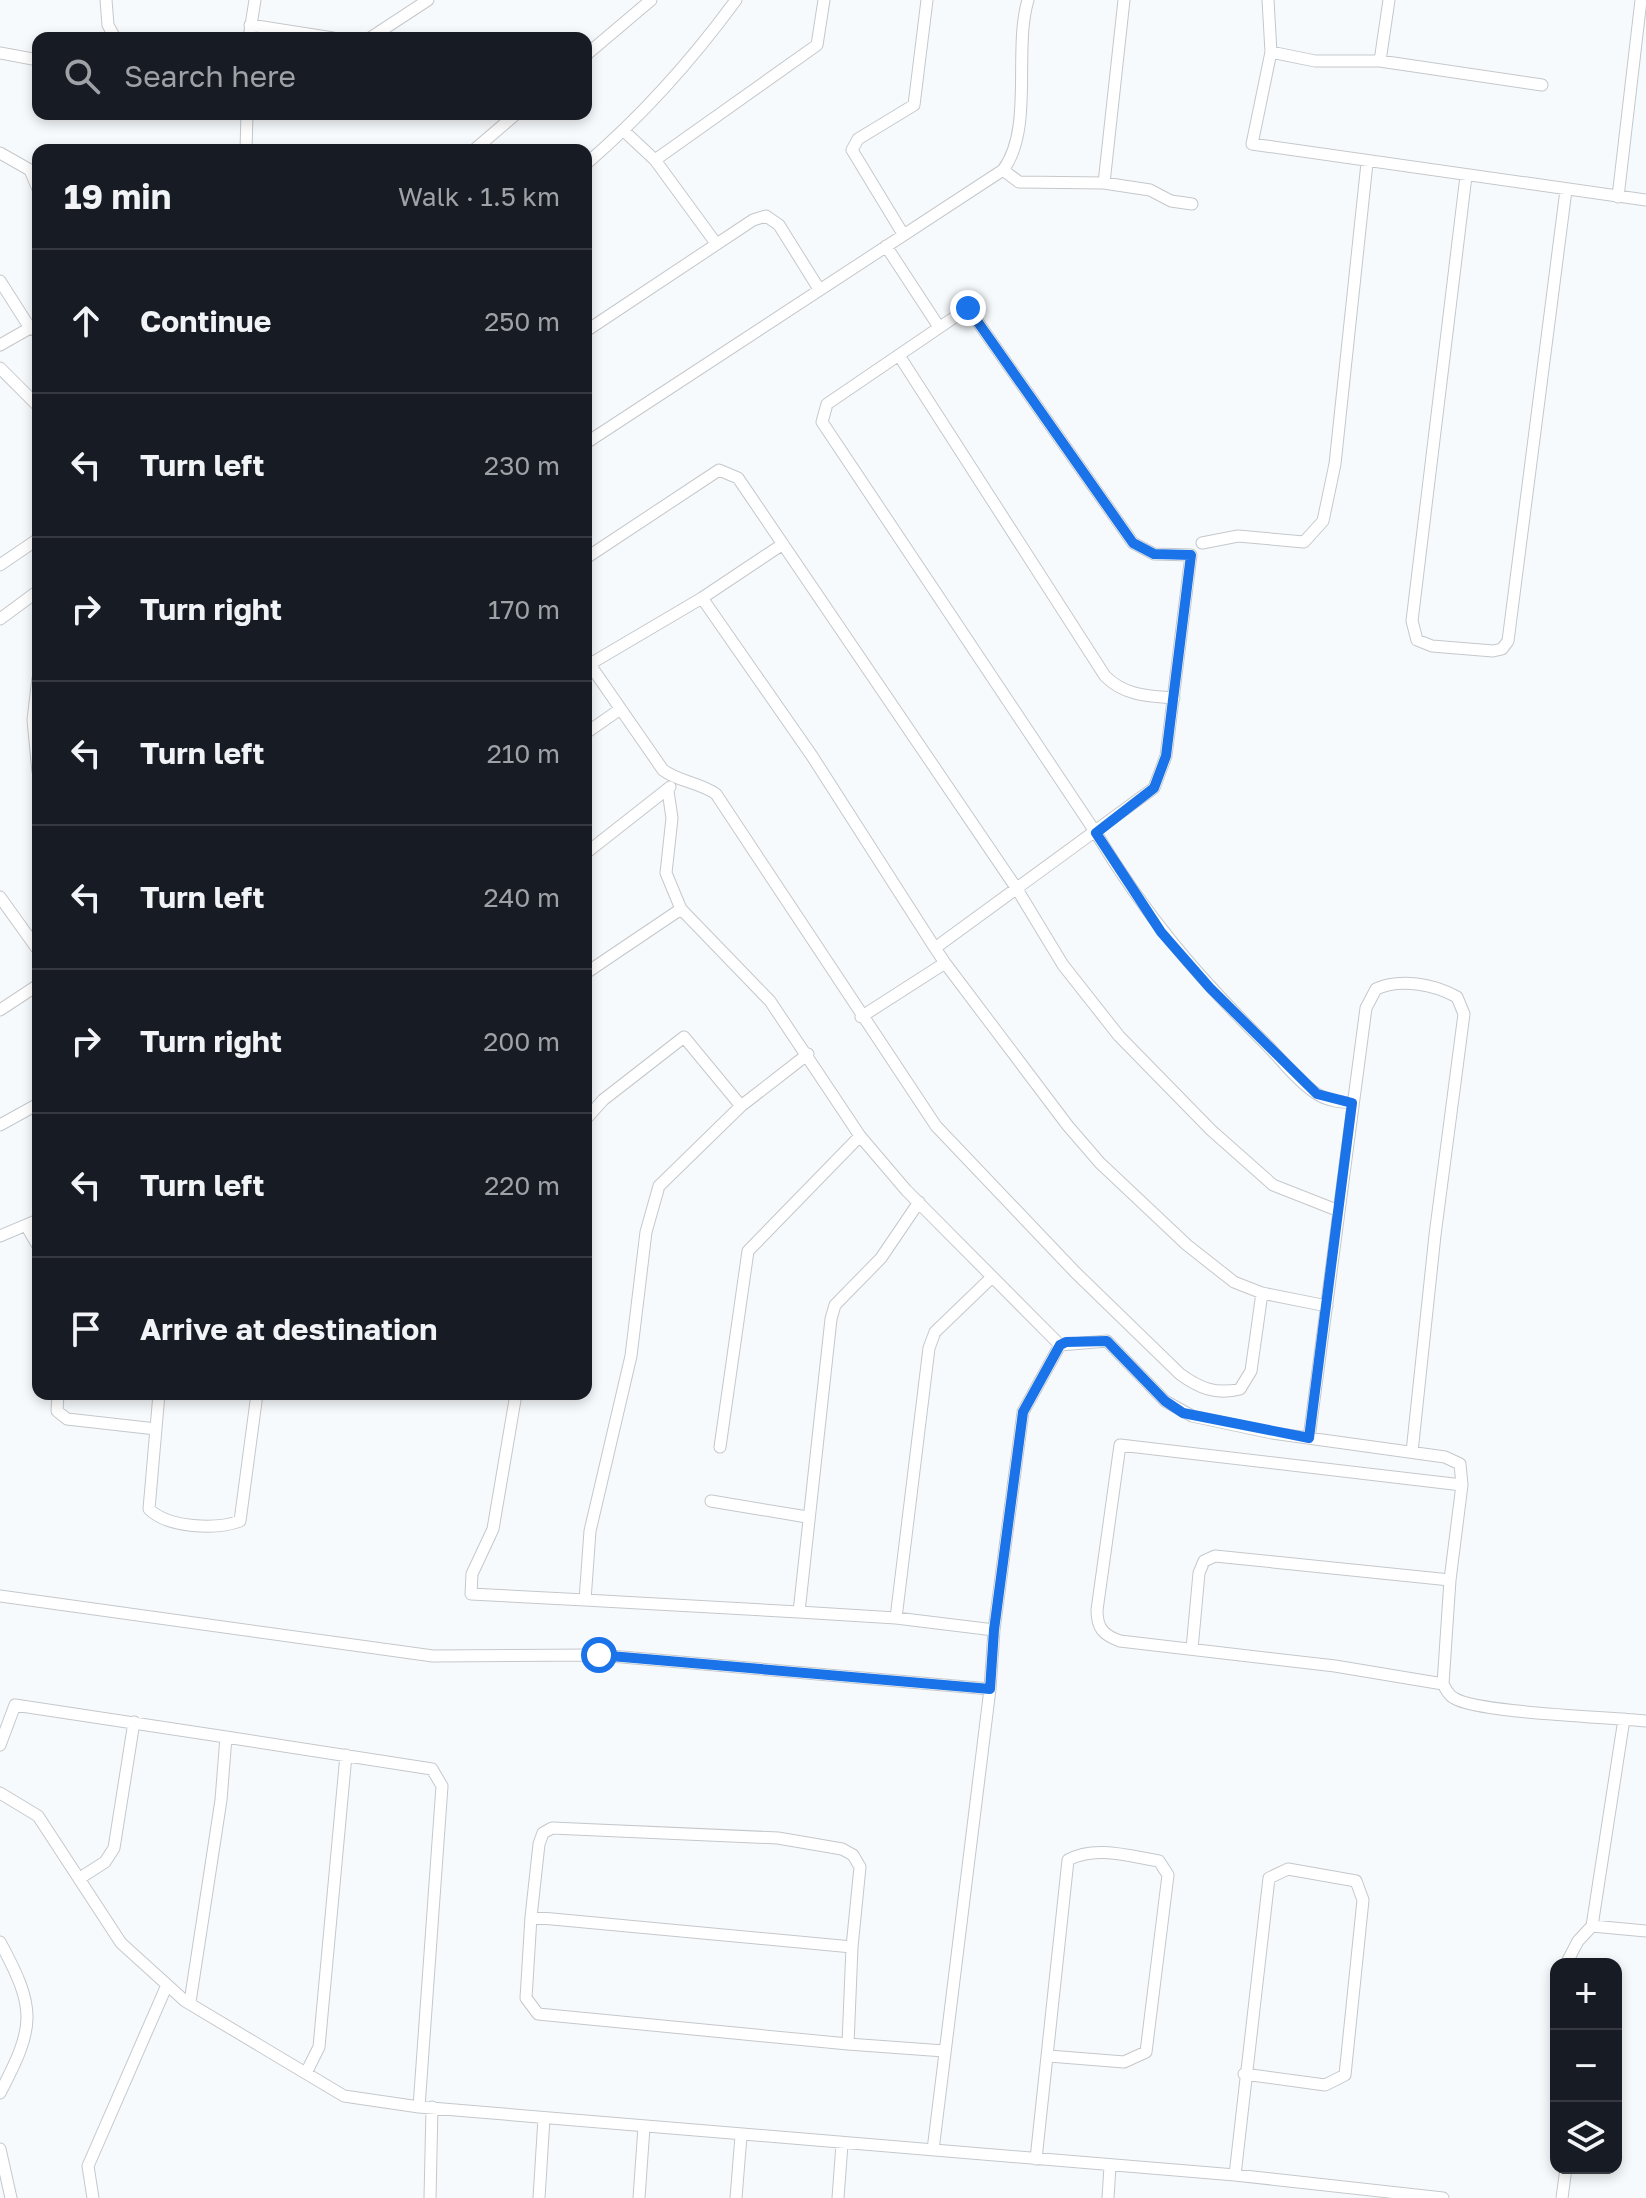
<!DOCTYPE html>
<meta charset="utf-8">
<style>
:root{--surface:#171b24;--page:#20242c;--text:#f1f3f6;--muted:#9ea1a6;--line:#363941}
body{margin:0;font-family:"Golos Text",sans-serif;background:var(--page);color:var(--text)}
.controls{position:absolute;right:24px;bottom:24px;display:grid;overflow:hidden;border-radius:16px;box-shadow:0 4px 12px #0003}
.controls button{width:72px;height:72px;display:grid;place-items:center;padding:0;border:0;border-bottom:2px solid var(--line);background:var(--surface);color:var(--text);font:40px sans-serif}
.stop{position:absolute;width:24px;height:24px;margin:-18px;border:6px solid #1a73e8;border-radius:50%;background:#fff}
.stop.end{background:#1a73e8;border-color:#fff;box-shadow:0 2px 8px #0008}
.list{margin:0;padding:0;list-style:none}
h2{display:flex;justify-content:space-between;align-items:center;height:104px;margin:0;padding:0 32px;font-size:34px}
h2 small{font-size:26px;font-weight:400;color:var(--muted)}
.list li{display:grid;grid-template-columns:52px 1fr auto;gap:24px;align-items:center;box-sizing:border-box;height:144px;padding:0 32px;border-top:2px solid var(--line)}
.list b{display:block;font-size:30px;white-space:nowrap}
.list em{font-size:26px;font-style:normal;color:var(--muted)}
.icon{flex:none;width:44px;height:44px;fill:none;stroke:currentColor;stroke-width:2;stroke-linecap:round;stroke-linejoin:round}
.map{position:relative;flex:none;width:1646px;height:2198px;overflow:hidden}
.search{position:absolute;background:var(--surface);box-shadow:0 4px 12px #0003;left:32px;top:32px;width:560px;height:88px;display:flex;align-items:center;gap:20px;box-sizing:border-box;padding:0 28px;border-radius:16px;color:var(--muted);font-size:30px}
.panel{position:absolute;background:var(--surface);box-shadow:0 4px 12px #0003;left:32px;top:144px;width:560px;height:1256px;border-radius:16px}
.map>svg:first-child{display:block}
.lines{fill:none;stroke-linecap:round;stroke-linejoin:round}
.minor-casing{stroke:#c5c8cb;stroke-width:13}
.minor{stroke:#fff;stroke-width:11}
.route{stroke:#1a73e8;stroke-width:10}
</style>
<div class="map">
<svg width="1646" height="2198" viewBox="0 0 1646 2198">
<rect width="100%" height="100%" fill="#f7fafc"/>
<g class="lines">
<g class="minor-casing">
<path id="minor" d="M106,0l2,25 7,13
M1124,0l-20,183 46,7 21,11 21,3
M1268,0l3,52 -19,92 394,56
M250,25l83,13
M249,38l6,-38
M370,38l58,-38
M1271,52l44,9h65l162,24
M0,53l38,7
M586,55l65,-55
M1380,61l9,-61
M624,131l31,29 60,82
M246,150l1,-36
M474,150l42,-36
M0,153l30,17 8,19
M655,160l162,-115 7,-45
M586,164c57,-49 106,-104 150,-164
M1003,170l16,12 85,1
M1466,176l-54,445 5,19 15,6 61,5 9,-2 6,-8 58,-451
M1618,197l23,-197
M903,234l-51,-84 6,-11 56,-34 13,-105
M886,246l53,81
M0,281l30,47 8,3
M586,331l167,-111 13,-4 13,9 40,64
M0,345l30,-17
M900,357l205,319c20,20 43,20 69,22
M0,368l38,38
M586,443l417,-273c31,-41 10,-120 25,-170
M1202,543l36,-7 66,6 19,-21 12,-57 32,-301
M586,558l133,-88 19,8 279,411 46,76 56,71 92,94 62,55 66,26
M0,565l38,-26
M702,598l110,158 123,192
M0,619l38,-28
M586,659l77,111c16,12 36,12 53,24l220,332 139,146 105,102c19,14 36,21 60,15l11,-18 11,-78
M590,664l112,-66 81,-54
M38,678l-5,42 5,52
M586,733l33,-23
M668,791l4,27 -6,55 15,36 89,92 90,135 46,54 154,155
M586,853l84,-66
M0,897l38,53
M945,963l123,163 32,37 87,82 47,37 28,11 65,13
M586,973l95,-64
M0,1010l38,-25
M861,1017l84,-54 -10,-15 219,-160 12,-32 25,-201 -37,-1 -21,-11 -165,-235 -141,96 -5,18 274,411c50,83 100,142 169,210 16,16 32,38 52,51 11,7 23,8 35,9
M586,1119l17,-19 81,-63 57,69
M0,1125l38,-21
M27,1227l11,19
M0,1236l38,-16
M990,1279l-55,53 -6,16 -33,270 98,12
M58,1394l-1,17 10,8 89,10
M159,1394l-10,115c19,19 67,21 91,12l17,-127
M516,1394l-23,135 -21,45 -1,20 114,6
M1309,1438l57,-430 10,-19c24,-11 58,-5 81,8l7,17 -29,221 -23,217
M720,1447l28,-196 112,-115
M711,1501l96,16
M0,1596l433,60 166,-1 391,34
M799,1612l-214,-12 5,-69 41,-175 15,-124 13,-46 82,-80 67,-52
M896,1618l-97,-6 32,-293 4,-14 46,-47 38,-56
M1192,1649l7,-76 5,-12 11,-5 235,24
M1443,1684l-108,-18 -215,-25c-17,-6 -23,-13 -23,-31l23,-165 342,40
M0,1745l15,-40 211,32
M0,1793l38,23 83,127 64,58 159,95 75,11 816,68 208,23
M80,1878l25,-16 9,-14 20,-126
M531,1917l8,-73 4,-11 9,-5 226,10 64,11 11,6 7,12 -8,80
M1592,1926l54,5
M0,1942c37,68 35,84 0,151
M1566,1964l12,-23 14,-15 32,-207
M190,2002l31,-202 5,-63 206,32 10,17 -23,321
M848,2044l-310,-30 -12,-16 5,-81 321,30 -4,97 96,7
M307,2071l12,-24 27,-292
M0,2149l11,49
M933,2150l57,-461 4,-59 29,-218 37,-67 47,-4 58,60 27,15 80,17 173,24 15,7 2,21 -12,95 -7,104c3,5 5,11 11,14 23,15 156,19 192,23
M1036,2159l32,-299c27,-15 61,-4 91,1l9,14 -22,177 -22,10 -75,-6
M1235,2175l34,-297 19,-9 68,12 7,19 -18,175 -20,10 -81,-11
M93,2198l-5,-32 79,-181
M430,2198l2,-91
M539,2198l5,-80
M639,2198l5,-71
M736,2198l5,-62
M838,2198l4,-54
M1108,2198l2,-32
M1562,2198l4,-30"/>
</g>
<use href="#minor" class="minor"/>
</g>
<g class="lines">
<path class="route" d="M599,1655l391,34 4,-59 29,-218 37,-67 6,-3 41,-1 58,60 18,12 126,25 43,-335 -35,-9 -107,-106 -49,-56 -65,-99 58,-45 12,-32 25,-201 -37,-1 -21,-11 -165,-235"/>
</g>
</svg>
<div class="controls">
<button>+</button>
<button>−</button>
<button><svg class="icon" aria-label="layers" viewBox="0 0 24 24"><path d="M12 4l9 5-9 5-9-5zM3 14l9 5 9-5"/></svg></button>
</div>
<div class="stop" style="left:599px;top:1655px"></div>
<div class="stop end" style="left:968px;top:308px"></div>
<div class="search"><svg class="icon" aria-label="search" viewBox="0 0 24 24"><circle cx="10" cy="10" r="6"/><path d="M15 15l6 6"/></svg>Search here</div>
<section class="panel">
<h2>19 min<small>Walk · 1.5 km</small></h2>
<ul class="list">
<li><svg class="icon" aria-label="ahead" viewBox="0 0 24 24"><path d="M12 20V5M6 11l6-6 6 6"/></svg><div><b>Continue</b></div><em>250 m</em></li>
<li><svg class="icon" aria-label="left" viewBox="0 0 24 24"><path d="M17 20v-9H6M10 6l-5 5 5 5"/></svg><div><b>Turn left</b></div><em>230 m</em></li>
<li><svg class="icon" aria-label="right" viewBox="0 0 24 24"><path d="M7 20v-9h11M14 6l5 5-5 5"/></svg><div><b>Turn right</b></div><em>170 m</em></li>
<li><svg class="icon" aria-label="left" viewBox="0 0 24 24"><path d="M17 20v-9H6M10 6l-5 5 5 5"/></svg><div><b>Turn left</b></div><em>210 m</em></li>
<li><svg class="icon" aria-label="left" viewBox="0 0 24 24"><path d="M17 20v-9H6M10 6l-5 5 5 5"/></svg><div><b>Turn left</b></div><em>240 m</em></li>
<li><svg class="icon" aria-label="right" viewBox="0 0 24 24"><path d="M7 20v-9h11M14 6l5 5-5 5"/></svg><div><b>Turn right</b></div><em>200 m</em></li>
<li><svg class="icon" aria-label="left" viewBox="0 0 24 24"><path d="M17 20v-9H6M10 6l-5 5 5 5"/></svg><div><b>Turn left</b></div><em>220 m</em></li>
<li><svg class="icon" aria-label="arrive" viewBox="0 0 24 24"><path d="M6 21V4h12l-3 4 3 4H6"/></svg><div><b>Arrive at destination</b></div></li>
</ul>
</section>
</div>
